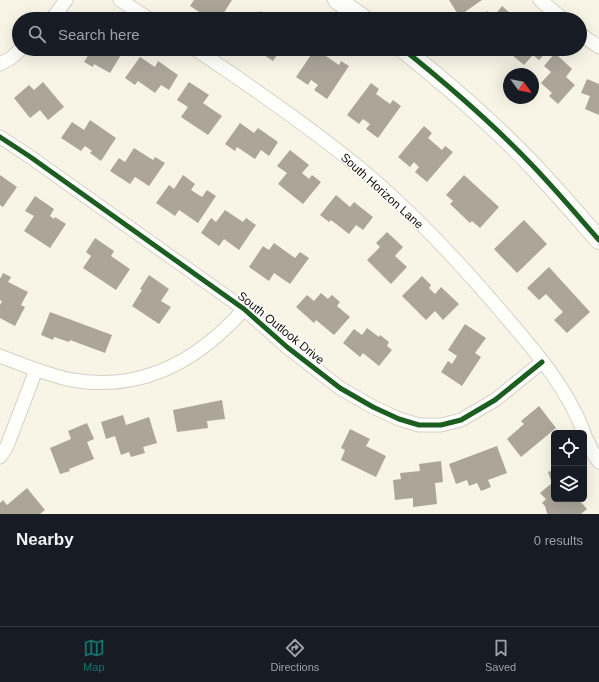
<!DOCTYPE html>
<style>
:root{--surface:#171b24;--page:#242831;--text:#f1f3f6;--muted:#9ea1a6;--line:#363941;--accent:#0f766e}
body{margin:0;font-family:Arial,sans-serif;background:var(--page);color:var(--text)}
.controls{position:absolute;right:12px;bottom:12px;display:grid;overflow:hidden;border-radius:6px;box-shadow:0 4px 16px #0002}
.controls button{width:36px;height:36px;display:grid;place-items:center;padding:0;border:0;border-bottom:1px solid var(--line);background:var(--surface);color:var(--text);font:20px sans-serif}
.compass{position:absolute;left:503px;top:68px;width:36px;height:36px;border-radius:50%;background:var(--surface);box-shadow:0 4px 16px #0002;rotate:123deg}
.list{margin:0;padding:0;list-style:none}
h2{display:flex;justify-content:space-between;align-items:center;height:52px;margin:0;padding:0 16px;font-size:17px}
h2 small{font-size:13px;font-weight:400;color:var(--muted)}
.icon{flex:none;width:22px;height:22px;fill:none;stroke:currentColor;stroke-width:2;stroke-linecap:round;stroke-linejoin:round}
.map{position:relative;flex:none;width:599px;height:514px;overflow:hidden}
.search{position:absolute;background:var(--surface);box-shadow:0 4px 16px #0002;left:12px;right:12px;top:12px;height:44px;display:flex;align-items:center;gap:10px;box-sizing:border-box;padding:0 14px;border-radius:22px;color:var(--muted);font-size:15px}
.sheet{height:112px;background:var(--surface)}
nav{display:flex;justify-content:space-around;align-items:center;box-sizing:border-box;height:56px;border-top:1px solid var(--line);background:var(--surface);font-size:11px;color:var(--muted)}
nav a{display:grid;justify-items:center;gap:2px}
nav .on{color:var(--accent)}
.map>svg:first-child{display:block}
.building{fill:#aca598}
.lines{fill:none;stroke-linecap:round;stroke-linejoin:round}
.street-casing{stroke:#d5d2c6;stroke-width:15}
.secondary-casing{stroke:#d5d2c6;stroke-width:20}
.street{stroke:#fefefb;stroke-width:13}
.secondary{stroke:#fefefb;stroke-width:18}
.cycleway-casing{stroke:#fff;stroke-width:8}
.cycleway{stroke:#1b5e20;stroke-width:5}
.labels{text-anchor:middle;dominant-baseline:central;stroke-width:3;stroke-linejoin:round;paint-order:stroke}
.street-label{font-size:12px;fill:#161309;stroke:#fff}
</style>
<div class="map">
<svg width="599" height="514" viewBox="0 0 599 514">
<rect width="100%" height="100%" fill="#f8f5e7"/>
<path class="building" d="M194,0h38l-12,19h-10l-20,-13z
M449,0h33l-23,16z
M502,6l15,13h-36l6,-8 7,5z
M260,11l11,8h-16z
M92,49h24l6,4 -12,20 -16,-9 -1,3 -9,-5z
M263,49h18l-8,12 -12,-8z
M315,49h10l1,1 -3,4 16,11 2,-4 8,5 -22,33 -13,-9 4,-5 -7,-5 -3,5 -12,-8z
M507,49h42l-10,11 -6,-5 -9,10 -18,-15z
M555,53l17,16 -6,8 9,8 -17,19 -9,-8 3,-3 -11,-10 10,-11 -7,-6z
M140,57l15,10 3,-6 20,14 -9,15 -8,-5 -6,8 -17,-12 -3,4 -10,-7z
M587,79l12,5v31l-14,-6 5,-13 -9,-3z
M43,82l21,25 -16,13 -8,-10 -10,8 -16,-20 15,-13 5,5z
M189,82l20,13 -6,8 19,13 -14,19 -27,-18 7,-10 -11,-7z
M371,83l8,6 -3,5 14,10 3,-4 8,6 -23,32 -12,-9 4,-5 -7,-5 -4,5 -12,-9z
M90,120l26,18 -15,23 -11,-8 2,-2 -7,-5 -4,5 -20,-13 11,-16 12,8z
M240,123l14,10 4,-5 20,14 -9,14 -8,-6 -6,9 -18,-12 -2,4 -10,-7z
M424,126l8,7 -4,5 14,12 3,-4 8,6 -26,30 -12,-10 4,-5 -5,-5 -4,5 -12,-10z
M134,148l19,12 2,-3 10,6 -16,23 -14,-9 -5,7 -20,-13 9,-13 6,4z
M290,150l19,15 -7,8 7,6 3,-4 9,7 -18,22 -25,-20 9,-11 -10,-7z
M0,175l17,12 -14,20 -3,-2z
M183,175l12,9 -4,6 11,7 5,-7 9,6 -18,27 -19,-13 -4,6 -19,-13 13,-18 5,4z
M464,175l35,32 -19,21 -8,-7 -2,2 -20,-19 3,-3 -7,-6z
M336,195l14,12 4,-5 19,15 -10,13 -7,-5 -7,9 -18,-14 -2,2 -9,-7z
M35,196l19,13 -4,7 4,3 1,-2 11,7 -16,24 -26,-17 10,-15 -9,-5z
M225,210l18,12 3,-4 10,7 -17,25 -15,-11 -5,7 -18,-13 10,-15 5,4z
M524,220l23,24 -30,29 -23,-24z
M387,232l16,15 -8,9 12,11 -16,17 -24,-24 13,-13 -4,-4z
M95,238l19,13 -3,5 19,13 -14,21 -33,-22 8,-12 -5,-4z
M274,243l21,15 5,-6 9,6 -19,26 -16,-11 -5,8 -20,-14 14,-21 6,4z
M549,267l41,45 -23,21 -13,-13 9,-8 -17,-18 -7,6 -12,-12z
M3,273l8,4 -3,5 20,10 -7,13 4,2 -10,19 -15,-8v-13l2,-4 -2,-1v-21z
M149,275l20,14 -8,12 10,6 -12,17 -27,-18 10,-16 -2,-1z
M422,276l9,9 -2,3 6,6 6,-7 18,17 -16,16 -8,-9 -9,9 -24,-24z
M321,293l7,6 4,-4 8,7 -3,4 13,11 -16,18 -18,-15 -2,3 -18,-16 11,-12 7,6z
M50,312l62,23 -7,18 -35,-13 -1,2 -15,-5 -1,3 -12,-5z
M465,324l21,14 -11,15 6,4 -19,29 -21,-14 7,-11 4,3 5,-8 -9,-6z
M367,328l12,9 1,-2 9,7 -2,4 5,4 -13,16 -16,-13 -3,4 -17,-14 11,-14 8,6z
M222,400l3,19 -18,2 1,7 -31,4 -4,-22z
M539,406l17,22 -35,29 -14,-18 17,-15 -3,-3z
M123,415l3,10 23,-8 8,26 -14,4 2,6 -14,4 -2,-5 -8,3 -6,-19 -9,3 -5,-17z
M87,423l7,16 -7,3 7,17 -25,10 1,2 -10,3 -10,-26 21,-9 -3,-8z
M350,429l20,10 -4,7 20,10 -10,21 -35,-17 4,-10 -4,-2z
M497,446l10,27 -19,7 3,7 -10,4 -4,-8 -8,3 -2,-6 -11,4 -7,-20z
M441,461l2,21 -8,1 2,21 -24,3v-9l-18,2 -2,-20 8,-1 -1,-6 20,-2 -1,-7z
M554,470v29h24l9,10 -6,5h-33l-1,-1 -2,-7 -3,-3 4,-4 -6,-6 12,-10 -4,-11z
M27,488l18,22 -5,4h-40v-11l3,-3 4,5z"/>
<g class="lines">
<g class="street-casing">
<path id="street" d="M120,0l29,19
M540,0l23,19
M52,19l14,-19
M580,34l19,13
M195,49c57,38 113,77 166,120 53,44 100,95 144,147 30,35 63,73 79,117
M0,64l11,-6 10,-9
M0,137l29,19 215,153 43,38 53,41 33,19 26,12 20,6h22l20,-5 34,-20 47,-38
M0,356c23,9 47,19 72,24 70,12 127,-20 172,-71
M584,434l10,21 5,7
M0,457l7,-11 29,-76"/>
</g>
<g class="secondary-casing">
<path id="secondary" d="M337,0l27,19
M403,49c45,36 89,74 129,116 23,24 45,50 67,75"/>
</g>
<use href="#street" class="street"/>
<use href="#secondary" class="secondary"/>
<g class="cycleway-casing">
<path id="cycleway" d="M403,49c45,36 89,74 129,116 23,24 45,50 67,75
M0,137l29,19 215,153 43,38 53,41 33,19 26,12 20,6h22l20,-5 34,-20 47,-38"/>
</g>
<use href="#cycleway" class="cycleway"/>
</g>
<g class="labels">
<g class="street-label">
<text transform="translate(382 191) rotate(42)">South Horizon Lane</text>
<text transform="translate(281 328) rotate(39)">South Outlook Drive</text>
</g>
</g>
</svg>
<div class="controls">
<button><svg class="icon" aria-label="locate" viewBox="0 0 24 24"><circle cx="12" cy="12" r="6"/><path d="M12 2v4M12 18v4M2 12h4M18 12h4"/></svg></button>
<button><svg class="icon" aria-label="layers" viewBox="0 0 24 24"><path d="M12 4l9 5-9 5-9-5zM3 14l9 5 9-5"/></svg></button>
</div>
<svg class="compass" viewBox="-18 -18 36 36"><path d="M0-13l5 13h-10z" fill="#e53935"/><path d="M0 13l5-13h-10z" fill="#9ea1a6"/></svg>
<div class="search"><svg class="icon" aria-label="search" viewBox="0 0 24 24"><circle cx="10" cy="10" r="6"/><path d="M15 15l6 6"/></svg>Search here</div>
</div>
<section class="sheet">
<h2>Nearby<small>0 results</small></h2>
<ul class="list">
</ul>
</section>
<nav>
<a class="on"><svg class="icon" aria-label="map" viewBox="0 0 24 24"><path d="M3 6l6-2 6 2 6-2v14l-6 2-6-2-6 2zM9 4v14M15 6v14"/></svg>Map</a>
<a><svg class="icon" aria-label="directions" viewBox="0 0 24 24"><path d="M12 3l9 9-9 9-9-9zM9 14v-3h6M13 9l2 2-2 2"/></svg>Directions</a>
<a><svg class="icon" aria-label="saved" viewBox="0 0 24 24"><path d="M7 4h10v16l-5-4-5 4z"/></svg>Saved</a>
</nav>
